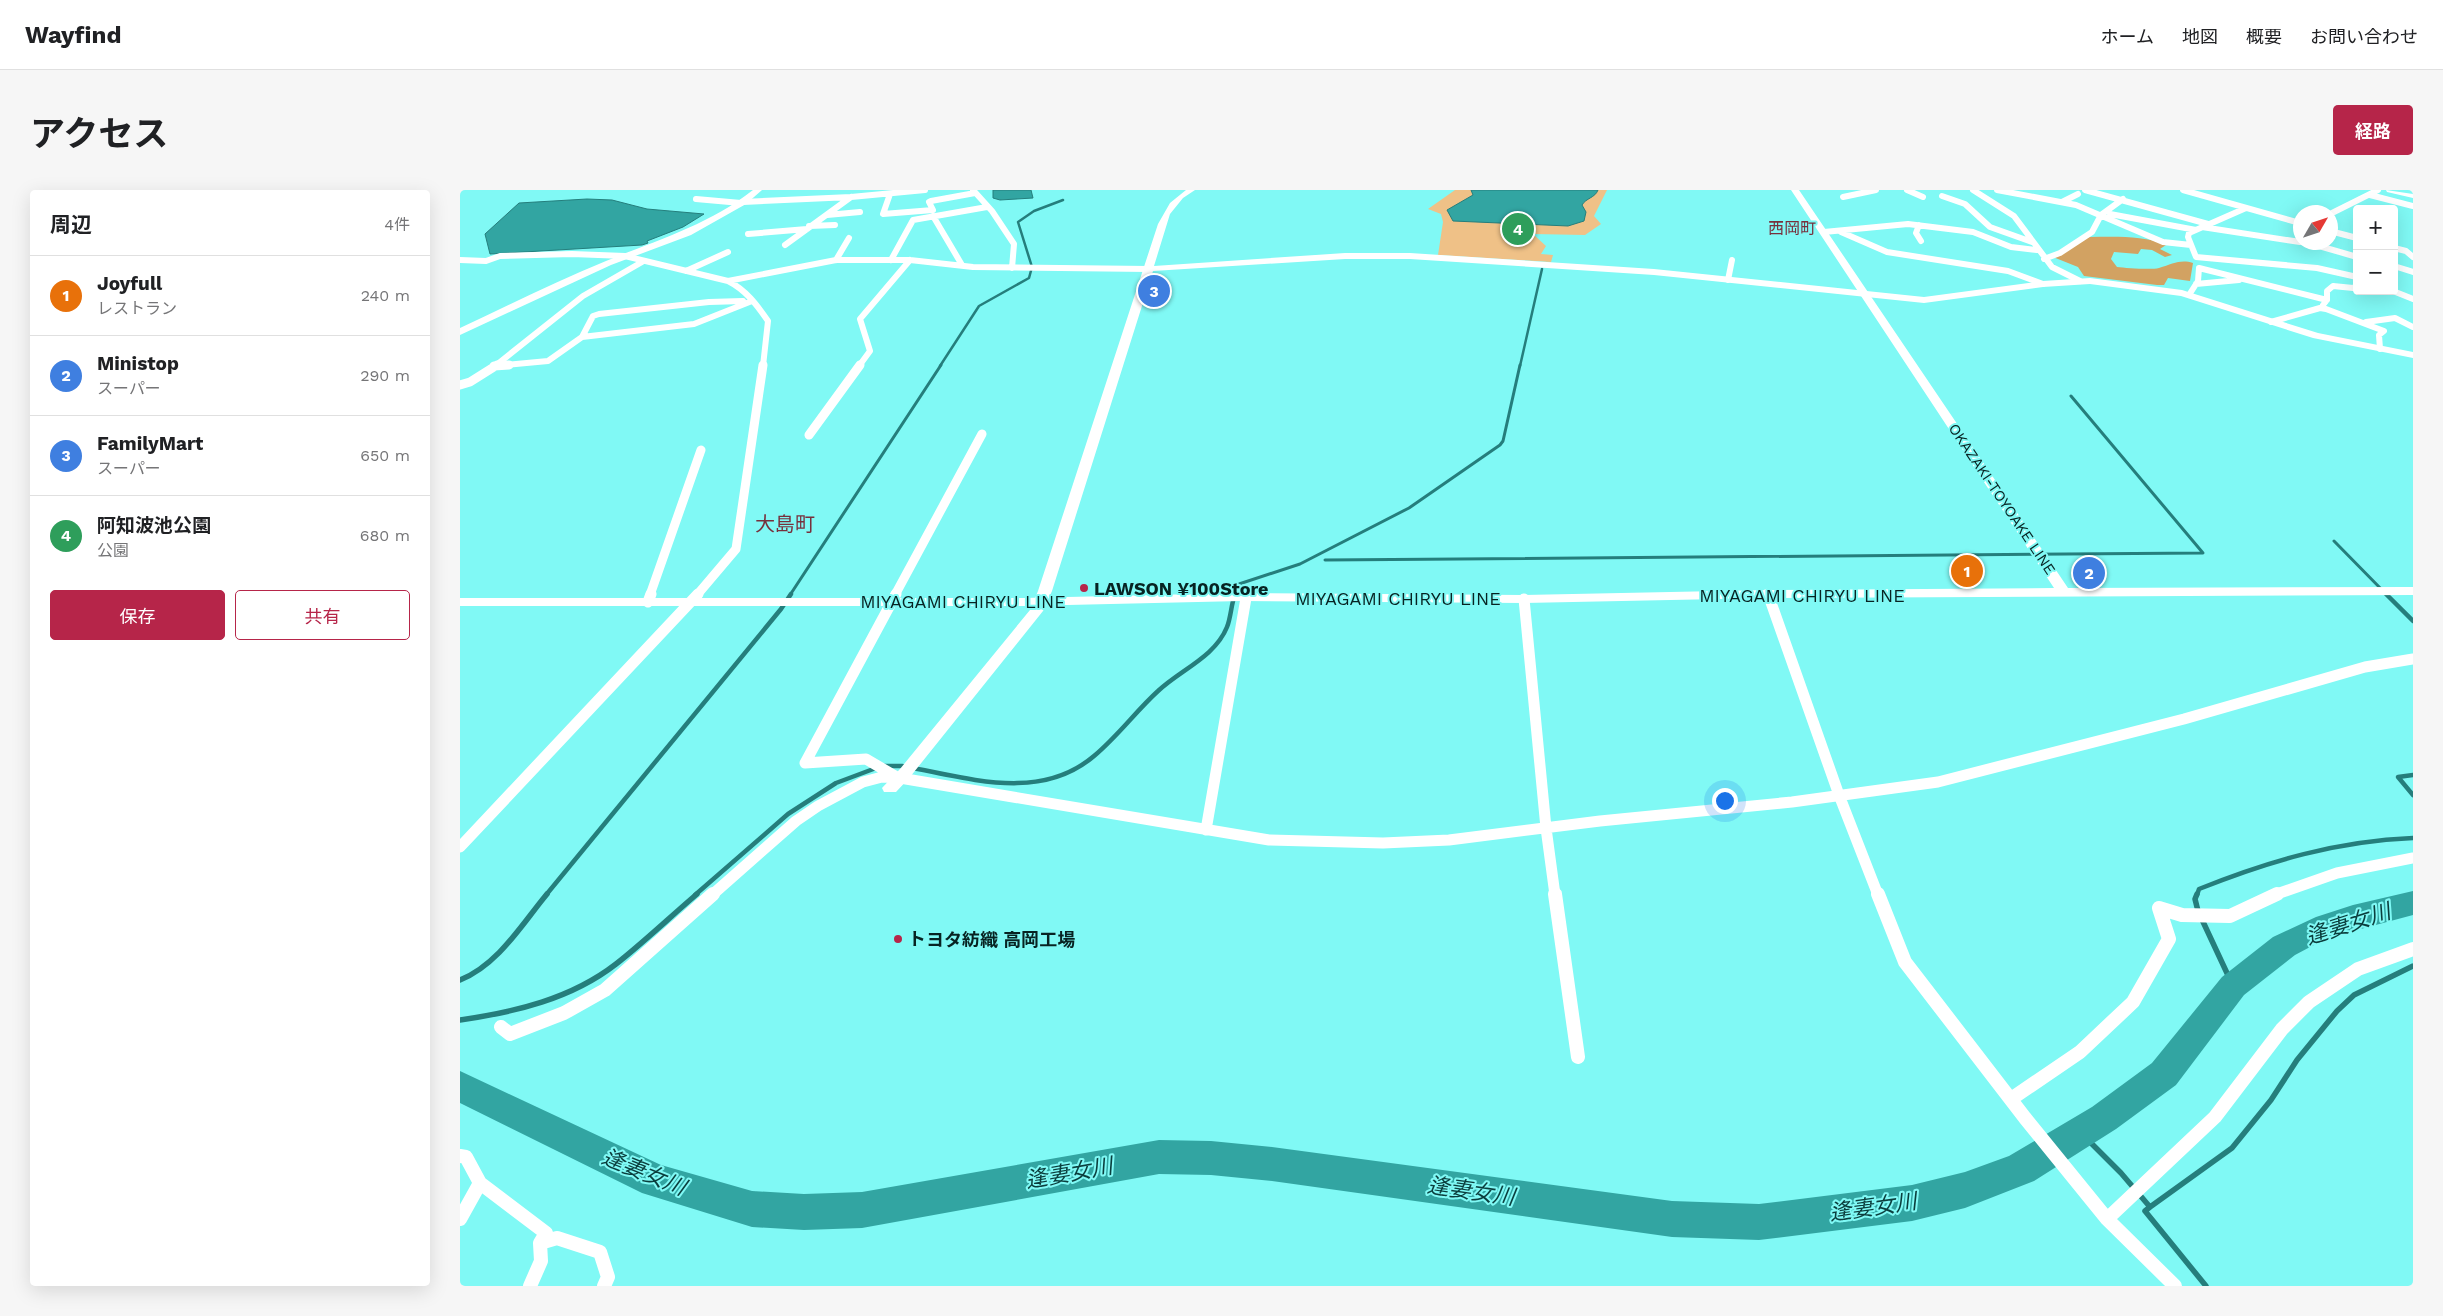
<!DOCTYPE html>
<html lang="ja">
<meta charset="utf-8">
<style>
:root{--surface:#fff;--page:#f6f6f6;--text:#202124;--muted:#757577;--line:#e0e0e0;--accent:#b62549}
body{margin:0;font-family:"Work Sans","Noto Sans JP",sans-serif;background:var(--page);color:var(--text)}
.controls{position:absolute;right:15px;top:15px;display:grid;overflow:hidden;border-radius:5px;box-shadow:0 5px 20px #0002}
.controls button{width:45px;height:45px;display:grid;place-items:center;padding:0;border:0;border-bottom:1px solid var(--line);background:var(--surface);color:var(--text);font:25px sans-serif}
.compass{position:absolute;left:1833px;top:15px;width:45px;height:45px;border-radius:50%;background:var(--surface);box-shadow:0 5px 20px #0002;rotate:51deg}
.you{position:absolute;left:1264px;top:610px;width:18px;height:18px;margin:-12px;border:4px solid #fff;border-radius:50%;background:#1a73e8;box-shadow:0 0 0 8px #1a73e833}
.badge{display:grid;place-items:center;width:32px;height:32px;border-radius:50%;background:var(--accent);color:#fff;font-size:16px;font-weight:700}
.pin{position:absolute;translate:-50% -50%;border:2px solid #fff;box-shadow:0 1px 5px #0006}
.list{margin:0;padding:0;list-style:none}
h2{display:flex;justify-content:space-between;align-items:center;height:65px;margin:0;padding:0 20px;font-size:21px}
h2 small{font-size:16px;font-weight:400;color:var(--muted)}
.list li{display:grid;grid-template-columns:32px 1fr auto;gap:15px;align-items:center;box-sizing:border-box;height:80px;padding:0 20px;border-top:1px solid var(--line)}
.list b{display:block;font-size:19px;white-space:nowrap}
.list p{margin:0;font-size:16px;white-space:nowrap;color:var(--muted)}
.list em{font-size:16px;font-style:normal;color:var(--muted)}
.actions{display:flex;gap:10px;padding:15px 20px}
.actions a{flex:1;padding:11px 0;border:1px solid var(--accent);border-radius:5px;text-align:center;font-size:18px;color:var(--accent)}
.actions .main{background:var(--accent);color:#fff}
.map{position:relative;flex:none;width:1953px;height:1096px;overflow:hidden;border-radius:5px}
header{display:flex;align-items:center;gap:30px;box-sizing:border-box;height:70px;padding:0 25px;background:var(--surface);border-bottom:1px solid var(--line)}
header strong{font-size:24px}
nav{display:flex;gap:28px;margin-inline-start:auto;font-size:18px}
.intro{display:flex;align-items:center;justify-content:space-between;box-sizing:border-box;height:120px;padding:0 30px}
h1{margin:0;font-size:35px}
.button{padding:12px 22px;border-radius:5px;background:var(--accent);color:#fff;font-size:18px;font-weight:700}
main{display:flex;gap:30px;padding:0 30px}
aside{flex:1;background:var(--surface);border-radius:5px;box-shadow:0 5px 20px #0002}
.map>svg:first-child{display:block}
.green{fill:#efc187}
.forest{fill:#d2a262}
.water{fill:#32a5a2;stroke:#257e7c}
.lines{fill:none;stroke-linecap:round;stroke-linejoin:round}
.stream-far3{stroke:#257e7c;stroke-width:2.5}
.stream-far2{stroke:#257e7c;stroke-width:3}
.stream-far1{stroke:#257e7c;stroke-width:4.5}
.stream{stroke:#257e7c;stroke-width:5.5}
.river{fill:#32a5a2;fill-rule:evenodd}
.minor-far3{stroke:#fff;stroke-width:6}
.minor-far2{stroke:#fff;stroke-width:9}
.minor-far1{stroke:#fff;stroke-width:11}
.minor{stroke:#fff;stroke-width:14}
.tertiary{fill:#fff;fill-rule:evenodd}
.secondary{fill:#fff;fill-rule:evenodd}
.poi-dot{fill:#b62549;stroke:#80f9f5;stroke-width:2}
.labels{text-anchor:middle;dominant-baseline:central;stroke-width:4;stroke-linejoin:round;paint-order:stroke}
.far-street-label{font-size:15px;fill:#072322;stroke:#80f9f5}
.far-quarter-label{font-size:16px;fill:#77303c;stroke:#80f9f5}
.poi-label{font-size:18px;font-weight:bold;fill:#072322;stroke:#80f9f5;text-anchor:start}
.street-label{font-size:18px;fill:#072322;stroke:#80f9f5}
.quarter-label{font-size:20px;fill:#77303c;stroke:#80f9f5}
.near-water-label{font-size:22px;font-style:italic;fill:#0b3e3d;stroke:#80f9f5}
</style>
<header>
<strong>Wayfind</strong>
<nav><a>ホーム</a><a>地図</a><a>概要</a><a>お問い合わせ</a></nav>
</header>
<div class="intro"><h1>アクセス</h1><a class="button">経路</a></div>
<main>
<aside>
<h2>周辺<small>4件</small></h2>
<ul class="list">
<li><span class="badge" style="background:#e8710a">1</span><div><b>Joyfull</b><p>レストラン</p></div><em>240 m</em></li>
<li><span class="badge" style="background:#3f7fe0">2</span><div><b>Ministop</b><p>スーパー</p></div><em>290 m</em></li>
<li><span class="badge" style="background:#3f7fe0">3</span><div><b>FamilyMart</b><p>スーパー</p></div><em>650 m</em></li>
<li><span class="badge" style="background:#2e9e5b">4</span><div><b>阿知波池公園</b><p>公園</p></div><em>680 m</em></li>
</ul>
<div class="actions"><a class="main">保存</a><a>共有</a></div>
</aside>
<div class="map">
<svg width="1953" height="1096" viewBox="0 0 1953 1096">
<rect width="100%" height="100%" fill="#80f9f5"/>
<path class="green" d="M995,0h152l-13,26 7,8 -16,11 -52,-1 13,12 -5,8 12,1 -2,7 -113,-7 5,-33 -2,-8 -13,-5z"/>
<path class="forest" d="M1629,47c25,0 54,-2 77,8l-6,4 12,6 -7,2 -13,-7 -11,-1 -3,5 -24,-2 -3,7 6,8c9,1 34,3 42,1 14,-4 21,-9 34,-5l-3,18 -22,-3 -4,7h-7l-73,-9 -6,-9 -25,-10z"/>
<path class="water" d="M533,0h38l2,8 -33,2 -7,-2z
M1011,0h127c-3,8 -12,8 -16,15l4,7 -2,9 -16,5 -115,-5 -6,-11 26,-15z
M127,9l25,1 35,9 57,5 -21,13 -36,14 1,2 -6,2 -152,9 -5,-20 34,-31z"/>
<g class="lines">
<path class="stream-far3" d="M480,176l39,-60 50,-28 3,-11 -14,-45 16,-11 29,-11
M1060,176l22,-97"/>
<path class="stream-far2" d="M1874,351l53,54
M865,370l878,-7 -132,-157
M330,405l151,-230
M774,405l5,-11 61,-20 109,-56 91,-63 3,-4 17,-76"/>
<path class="stream-far1" d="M1926,404l27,27
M424,576h18c64,11 137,37 192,-10 24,-20 42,-45 64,-65 22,-21 57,-34 69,-64 4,-10 4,-22 8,-33
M1953,585l-15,2 15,18
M86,705l235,-286 10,-15
M235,705l93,-81 48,-31 40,-15
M1737,705l2,-6c70,-28 138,-48 214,-51"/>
<path class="stream" d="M1737,704l-2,5 3,12 35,75
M0,790c38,-15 62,-56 87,-86
M0,830c55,-8 111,-21 156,-56 28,-22 54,-47 81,-70
M1621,943l40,40 29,34 -5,4 61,75
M1690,1017l82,-59 39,-48 26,-40 40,-49 17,-16 59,-29"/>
<path class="river" d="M1953,701v24l-86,23 -32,17 -51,40 -68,90 -60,44 -82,52 -69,27 -53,13 -153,19 -87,-3 -400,-56 -61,-6 -52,-1 -297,54 -58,2 -52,-3 -110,-34 -182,-90v-32l201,94 91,26 52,3 58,-2 297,-52 52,1 61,6 400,54 87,3 153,-19 53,-13 44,-16 83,-49 60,-44 70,-86 51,-40 43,-20 37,-12z"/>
<path class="minor-far3" d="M513,0l19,21 22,33 -2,24
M1447,0l16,7
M1513,0l41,26 38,51 28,14
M1537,0l79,15 87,37 28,3
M1625,0l123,34
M1723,0l117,33
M430,4l-7,20 50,-4 -4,-8 2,-1 44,-8
M1910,5l43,11
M1482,6l23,8 25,23 42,15
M1383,7l33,-7
M236,9l45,4
M283,12l108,-5 74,-7
M1602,12l16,-8
M1786,18l-57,25 -1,4 8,20 121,11 40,9
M1650,24l86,16
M1870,24l48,-24
M367,25l33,-3
M473,26l29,49
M1459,35l-3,8 5,8
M349,36l26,-1
M1742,37l98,15
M1870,41l27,7
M1364,42l84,-8 65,8 38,15 26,3
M1381,42l46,20 121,19 35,13
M288,44l59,-5
M1845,52l52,15
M325,55l66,-48
M1934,58l12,3 7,6
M1584,69l16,-6 32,-21 9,-17 22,-16
M0,70l26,1 14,-5 72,-2 53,2 103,25c18,9 29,24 40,40l-5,45
M376,70l13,-22
M431,70l22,-40 74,-13
M1934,76l19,6
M226,81l42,-19
M1268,90l4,-20
M268,91l108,-21h74l63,7 176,2
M1736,94l43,-4
M1933,101l20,8
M1729,105l9,-14 1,-13 128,32
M1863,115l4,-5v-9l6,-5 20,2 4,-2
M1811,132l49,-14 6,1 58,22 -5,4 1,14
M1906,132l29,-4 18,9
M122,147l11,-21 6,-2 110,-12 34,-1
M35,176l53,-5 34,-24 112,-13 58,-23
M35,176l88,-70 59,-34
M399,176l11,-15 -10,-32 50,-59"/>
<path class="minor-far2" d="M34,176l15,-1
M0,195l10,-3 27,-17
M349,245l51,-70
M190,405l51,-145
M237,405l39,-46 27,-184
M435,405l87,-161"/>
<path class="minor-far1" d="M1308,404l71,201 39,100
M1064,409l22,229 9,67
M188,412l3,-8
M345,573l91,-169
M345,573l61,-4 29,17
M746,640l40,-232
M0,657l238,-253
M252,705l84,-74 22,-15 45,-24 19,-5 18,1 369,62 114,3 66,-3 151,-19 192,-19 146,-20 246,-63 181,-52 48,-8
M1814,705l63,-22 76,-15"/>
<path class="minor" d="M1095,704l23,163
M1418,704l27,68 120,156 82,101 68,67
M41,837l9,7 54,-21 41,-23 108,-96
M1551,909l69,-47 53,-50 36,-63 -10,-31 23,7 48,1 47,-22
M0,966l6,1 14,26 66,50 -6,10 1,18 -11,25
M0,1029l20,-36
M1647,1029l108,-102 67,-88 27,-27 49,-33 55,-20
M80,1053l17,-5 43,14 8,25 -4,9"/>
<path class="tertiary" d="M293,0h9l-16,14 -55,31 -80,30 -151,70v-7c48,-22 96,-47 146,-67 51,-21 103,-36 147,-71z
M726,0h9l-12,8 -13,16 -16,52 191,-13h65l244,16 270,28 119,-16 47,-3 92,12 136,43 95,19v6l-100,-20 -132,-42 -91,-12 -47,3 -119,16 -270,-28 -244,-16h-65l-192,12 -101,320 -9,20 -133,166 -14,15h-12l-2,-4 18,-19 130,-159 8,-19 120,-367 12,-21z
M1926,0l27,4v4l-26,-6z"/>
<path class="secondary" d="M1331,0h8l269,398 345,-1v8l-645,3 -244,5 -283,-2 -217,5h-564v-8h564l217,-5 283,2 244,-5 286,-2z"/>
</g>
<g class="poi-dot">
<circle cx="624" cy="398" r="5"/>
<circle cx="438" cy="749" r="5"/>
</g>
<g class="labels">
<g class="far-street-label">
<text transform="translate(1542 309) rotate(56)">OKAZAKI-TOYOAKE LINE</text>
</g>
<g class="far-quarter-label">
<text x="1332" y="38">西岡町</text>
</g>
<g class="poi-label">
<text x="634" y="398">LAWSON ¥100Store</text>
<text x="448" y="749">トヨタ紡織 高岡工場</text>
</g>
<g class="street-label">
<text x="1342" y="405">MIYAGAMI CHIRYU LINE</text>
<text x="938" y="408">MIYAGAMI CHIRYU LINE</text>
<text x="503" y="411">MIYAGAMI CHIRYU LINE</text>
</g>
<g class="quarter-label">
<text x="325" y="334">大島町</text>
</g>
<g class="near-water-label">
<text transform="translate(1888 734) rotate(-18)">逢妻女川</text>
<text transform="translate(184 982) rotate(22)">逢妻女川</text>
<text transform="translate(609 983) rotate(-10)">逢妻女川</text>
<text transform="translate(1011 1001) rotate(8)">逢妻女川</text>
<text transform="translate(1413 1017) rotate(-8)">逢妻女川</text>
</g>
</g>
</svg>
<div class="controls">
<button>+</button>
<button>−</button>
</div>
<svg class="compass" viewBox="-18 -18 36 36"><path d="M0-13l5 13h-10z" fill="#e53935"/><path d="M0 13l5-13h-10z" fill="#757577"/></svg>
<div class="you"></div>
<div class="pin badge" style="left:1507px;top:381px;background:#e8710a">1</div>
<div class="pin badge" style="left:1629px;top:383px;background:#3f7fe0">2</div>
<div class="pin badge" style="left:694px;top:101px;background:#3f7fe0">3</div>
<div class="pin badge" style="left:1058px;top:39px;background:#2e9e5b">4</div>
</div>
</main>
